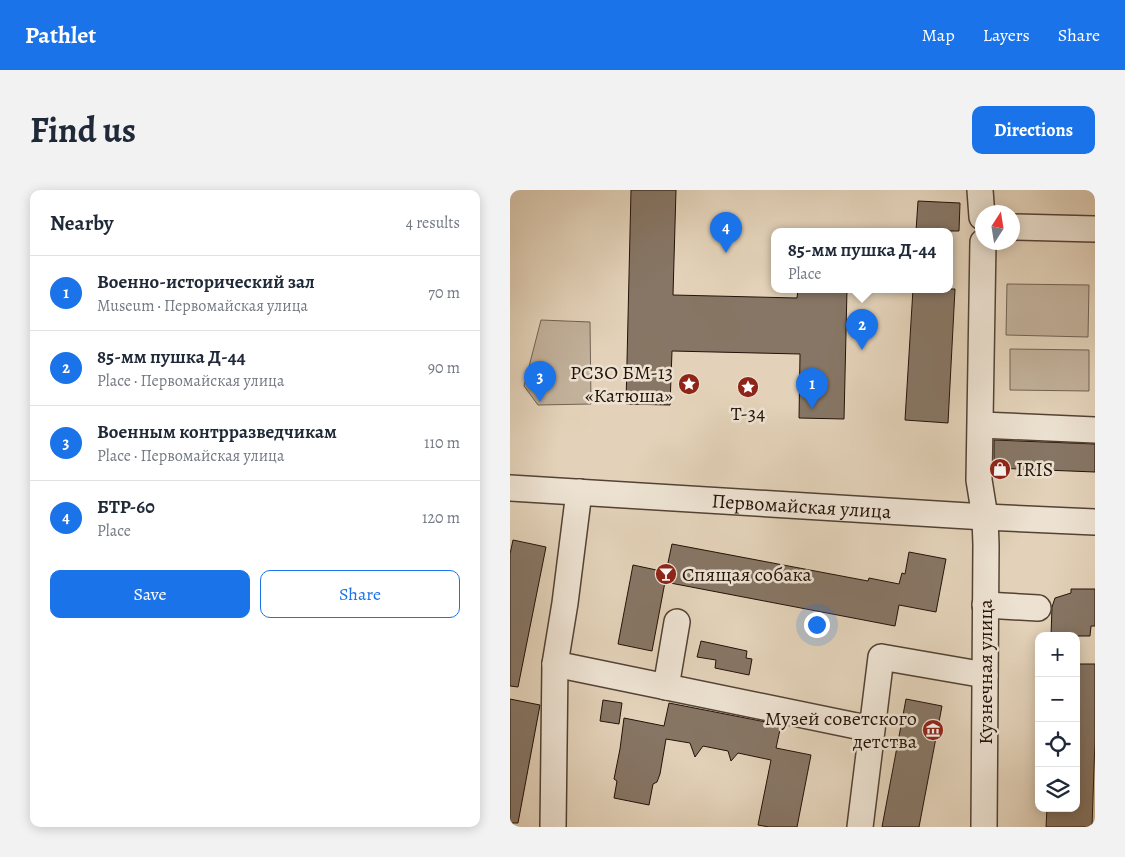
<!DOCTYPE html>
<meta charset="utf-8">
<style>
:root{--surface:#fff;--page:#f2f2f3;--text:#1f2937;--muted:#747a83;--line:#e0e1e3;--accent:#1a73e8}
body{margin:0;font-family:Alegreya,serif;background:var(--page);color:var(--text)}
.controls{position:absolute;right:15px;bottom:15px;display:grid;overflow:hidden;border-radius:10px;box-shadow:0 2px 12px #0003}
.controls button{width:45px;height:45px;display:grid;place-items:center;padding:0;border:0;border-bottom:1px solid var(--line);background:var(--surface);color:var(--text);font:25px sans-serif}
.compass{position:absolute;left:465px;top:15px;width:45px;height:45px;border-radius:50%;background:var(--surface);box-shadow:0 2px 12px #0003;rotate:12deg}
.you{position:absolute;left:306px;top:434px;width:18px;height:18px;margin:-12px;border:4px solid #fff;border-radius:50%;background:#1a73e8;box-shadow:0 0 0 8px #1a73e833}
.badge{display:grid;place-items:center;width:32px;height:32px;border-radius:50%;background:var(--accent);color:#fff;font-size:16px;font-weight:700}
.pin{position:absolute;translate:-50% -41px;filter:drop-shadow(0 1px 2px #0008)}
.pin::after{content:'';position:absolute;top:26px;width:18px;height:15px;background:inherit;clip-path:polygon(0 0,100% 0,50% 100%)}
.popup{position:absolute;left:261px;top:38px;width:182px;height:65px;box-sizing:border-box;display:grid;place-content:center;border-radius:10px;background:var(--surface);filter:drop-shadow(0 1px 4px #0005);font-size:16px;white-space:nowrap;color:var(--muted)}
.popup b{font-size:19px;color:var(--text)}
.popup::after{content:'';position:absolute;left:50%;top:100%;margin-left:-10px;border:10px solid transparent;border-top-color:var(--surface)}
.list{margin:0;padding:0;list-style:none}
h2{display:flex;justify-content:space-between;align-items:center;height:65px;margin:0;padding:0 20px;font-size:21px}
h2 small{font-size:16px;font-weight:400;color:var(--muted)}
.list li{display:grid;grid-template-columns:32px 1fr auto;gap:15px;align-items:center;box-sizing:border-box;height:75px;padding:0 20px;border-top:1px solid var(--line)}
.list b{display:block;font-size:19px;white-space:nowrap}
.list p{margin:0;font-size:16px;white-space:nowrap;color:var(--muted)}
.list em{font-size:16px;font-style:normal;color:var(--muted)}
.actions{display:flex;gap:10px;padding:15px 20px}
.actions a{flex:1;padding:11px 0;border:1px solid var(--accent);border-radius:10px;text-align:center;font-size:18px;color:var(--accent)}
.actions .main{background:var(--accent);color:#fff}
.icon{flex:none;width:28px;height:28px;fill:none;stroke:currentColor;stroke-width:2;stroke-linecap:round;stroke-linejoin:round}
.map{position:relative;flex:none;width:585px;height:637px;overflow:hidden;border-radius:10px}
header{display:flex;align-items:center;gap:30px;box-sizing:border-box;height:70px;padding:0 25px;background:var(--accent);color:#fff}
header strong{font-size:24px}
nav{display:flex;gap:28px;margin-inline-start:auto;font-size:18px}
.intro{display:flex;align-items:center;justify-content:space-between;box-sizing:border-box;height:120px;padding:0 30px}
h1{margin:0;font-size:35px}
.button{padding:12px 22px;border-radius:10px;background:var(--accent);color:#fff;font-size:18px;font-weight:700}
main{display:flex;gap:30px;padding:0 30px}
aside{flex:1;background:var(--surface);border-radius:10px;box-shadow:0 2px 12px #0003}
.map>svg:first-child{display:block}
.green{fill:#c2b19b;stroke:#726252}
.building{fill:#877665;stroke:#231209}
.lines{fill:none;stroke-linecap:round;stroke-linejoin:round}
.minor-casing{stroke:#534235;stroke-width:28}
.minor{stroke:#ede2d2;stroke-width:25}
.labels{text-anchor:middle;dominant-baseline:central;stroke-width:5;stroke-linejoin:round;paint-order:stroke}
.poi-label{font-size:20px;fill:#231209;stroke:#ede2d2;text-anchor:end}
.street-label{font-size:20px;fill:#231209;stroke:#ede2d2}
</style>
<header>
<strong>Pathlet</strong>
<nav><a>Map</a><a>Layers</a><a>Share</a></nav>
</header>
<div class="intro"><h1>Find us</h1><a class="button">Directions</a></div>
<main>
<aside>
<h2>Nearby<small>4 results</small></h2>
<ul class="list">
<li><span class="badge">1</span><div><b>Военно-исторический зал</b><p>Museum · Первомайская улица</p></div><em>70 m</em></li>
<li><span class="badge">2</span><div><b>85-мм пушка Д-44</b><p>Place · Первомайская улица</p></div><em>90 m</em></li>
<li><span class="badge">3</span><div><b>Военным контрразведчикам</b><p>Place · Первомайская улица</p></div><em>110 m</em></li>
<li><span class="badge">4</span><div><b>БТР-60</b><p>Place</p></div><em>120 m</em></li>
</ul>
<div class="actions"><a class="main">Save</a><a>Share</a></div>
</aside>
<div class="map">
<svg width="585" height="637" viewBox="0 0 585 637">
<rect width="100%" height="100%" fill="#e3d2b9"/>
<filter id="stains"><feTurbulence type="fractalNoise" baseFrequency=".004" numOctaves="4"/><feColorMatrix values="0 0 0 0 .2 0 0 0 0 .09 0 0 0 0 .02 0 0 0 .5 -.17"/></filter>
<radialGradient id="worn" r=".72"><stop offset=".6" stop-color="#630" stop-opacity="0"/><stop offset="1" stop-color="#630" stop-opacity=".3"/></radialGradient>
<path class="green" d="M497,94l82,1 -1,52 -82,-2z
M31,130l49,2 1,82 -53,1 -14,-19z
M500,159l79,1v41l-79,-1z"/>
<path class="building" d="M121,0h45l-3,105 124,3 1,-9h49l-3,130 -45,-1 1,-64 -128,-3 -2,54 -44,-1z
M408,11l42,2 -1,28h-43z
M403,99h42l-7,134 -43,-3z
M484,250l101,4v28l-101,-4z
M3,350l33,7 -28,140 -8,-1v-132z
M162,354l196,37 1,-3 30,6 3,-11 3,1 4,-22 37,7 -10,53 -37,-7 -4,21 -230,-44 -13,69 -34,-7 15,-79 33,7z
M561,399h24v37h-4l-1,10h-39l1,-29 3,-9 16,-5z
M191,451l46,10 -1,7 6,1 -3,16 -34,-7 1,-8 -19,-3z
M566,474h19v76l-3,87h-46l1,-19h29z
M0,509l30,6 -22,118h-8z
M396,509l36,7 -23,121h-37z
M93,510l19,3 -3,21 -19,-3z
M159,513l112,22 -5,23 35,7 -14,72h-28l-11,-2 13,-65 -33,-7 -7,8 -3,-10 -25,-5 -8,11 -5,-14 -24,-4 -6,35 -3,8 -4,2 -4,21 -35,-7 3,-17 -3,-2 6,-30 4,-31 40,8z"/>
<g class="lines">
<g class="minor-casing">
<g id="minor">
<path d="M470,0l2,27"/>
<path d="M502,37l83,2"/>
<path d="M473,52l-4,238 6,37 1,28 -2,282"/>
<path d="M471,235l114,5"/>
<path id="s1" d="M0,298l475,29 110,5"/>
<path d="M475,415l53,3"/>
<path d="M45,474l316,65"/>
<path d="M156,497l11,-65"/>
<path d="M43,637l2,-163 10,-61 14,-111"/>
<path d="M350,637l21,-170 104,18"/>
</g>
</g>
<use href="#minor" class="minor"/>
</g>
<defs>
<g id="sight-disc" transform="scale(1.125)"><circle r="9.5" fill="#8f2418" stroke="#ede2d2"/><path d="M0-6L1.8-2.2L6-1.7L2.9 1.2L3.7 5.4L0 3.3L-3.7 5.4L-2.9 1.2L-6-1.7L-1.8-2.2Z" fill="#fff"/></g>
<g id="shop-disc" transform="scale(1.125)"><circle r="9.5" fill="#8f2418" stroke="#ede2d2"/><path d="M-5-2.5h2.3a2.7 3.5 0 0 1 5.4 0H5L5.5 6h-11ZM-1.5-2.5h3a1.5 2.3 0 0 0-3 0Z" fill="#fff"/></g>
<g id="bar-disc" transform="scale(1.125)"><circle r="9.5" fill="#8f2418" stroke="#ede2d2"/><path d="M-6-5H6L.8 .8V4.5H3.5V6h-7V4.5H-.8V.8Z" fill="#fff"/></g>
<g id="museum-disc" transform="scale(1.125)"><circle r="9.5" fill="#8f2418" stroke="#ede2d2"/><path d="M0-6L6-3V-2H-6V-3ZM-5-1h2V3h-2ZM-1-1h2V3h-2ZM3-1h2V3H3ZM-6 4H6V6H-6Z" fill="#fff"/></g>
</defs>
<g fill-rule="evenodd">
<use href="#sight-disc" x="179" y="194"/>
<use href="#sight-disc" x="238" y="197"/>
<use href="#shop-disc" x="490" y="279"/>
<use href="#bar-disc" x="156" y="384"/>
<use href="#museum-disc" x="423" y="540"/>
</g>
<g class="labels">
<g class="poi-label">
<text x="163" y="182">РСЗО БМ-13<tspan x="163" dy="23">«Катюша»</tspan></text>
<text x="238" y="223" text-anchor="middle">Т-34</text>
<text x="506" y="279" text-anchor="start">IRIS</text>
<text x="172" y="384" text-anchor="start">Спящая собака</text>
<text x="407" y="528">Музей советского<tspan x="407" dy="23">детства</tspan></text>
</g>
<g class="street-label">
<text stroke="none"><textPath href="#s1" startOffset="292">Первомайская улица</textPath></text>
<text transform="translate(475 482) rotate(-90)">Кузнечная улица</text>
</g>
</g>
<rect width="100%" height="100%" filter="url(#stains)"/>
<rect width="100%" height="100%" fill="url(#worn)"/>
</svg>
<div class="controls">
<button>+</button>
<button>−</button>
<button><svg class="icon" aria-label="locate" viewBox="0 0 24 24"><circle cx="12" cy="12" r="6"/><path d="M12 2v4M12 18v4M2 12h4M18 12h4"/></svg></button>
<button><svg class="icon" aria-label="layers" viewBox="0 0 24 24"><path d="M12 4l9 5-9 5-9-5zM3 14l9 5 9-5"/></svg></button>
</div>
<svg class="compass" viewBox="-18 -18 36 36"><path d="M0-13l5 13h-10z" fill="#e53935"/><path d="M0 13l5-13h-10z" fill="#747a83"/></svg>
<div class="you"></div>
<div class="pin badge" style="left:302px;top:219px">1</div>
<div class="pin badge" style="left:352px;top:160px">2</div>
<div class="popup"><b>85-мм пушка Д-44</b>Place</div>
<div class="pin badge" style="left:30px;top:212px">3</div>
<div class="pin badge" style="left:216px;top:63px">4</div>
</div>
</main>
